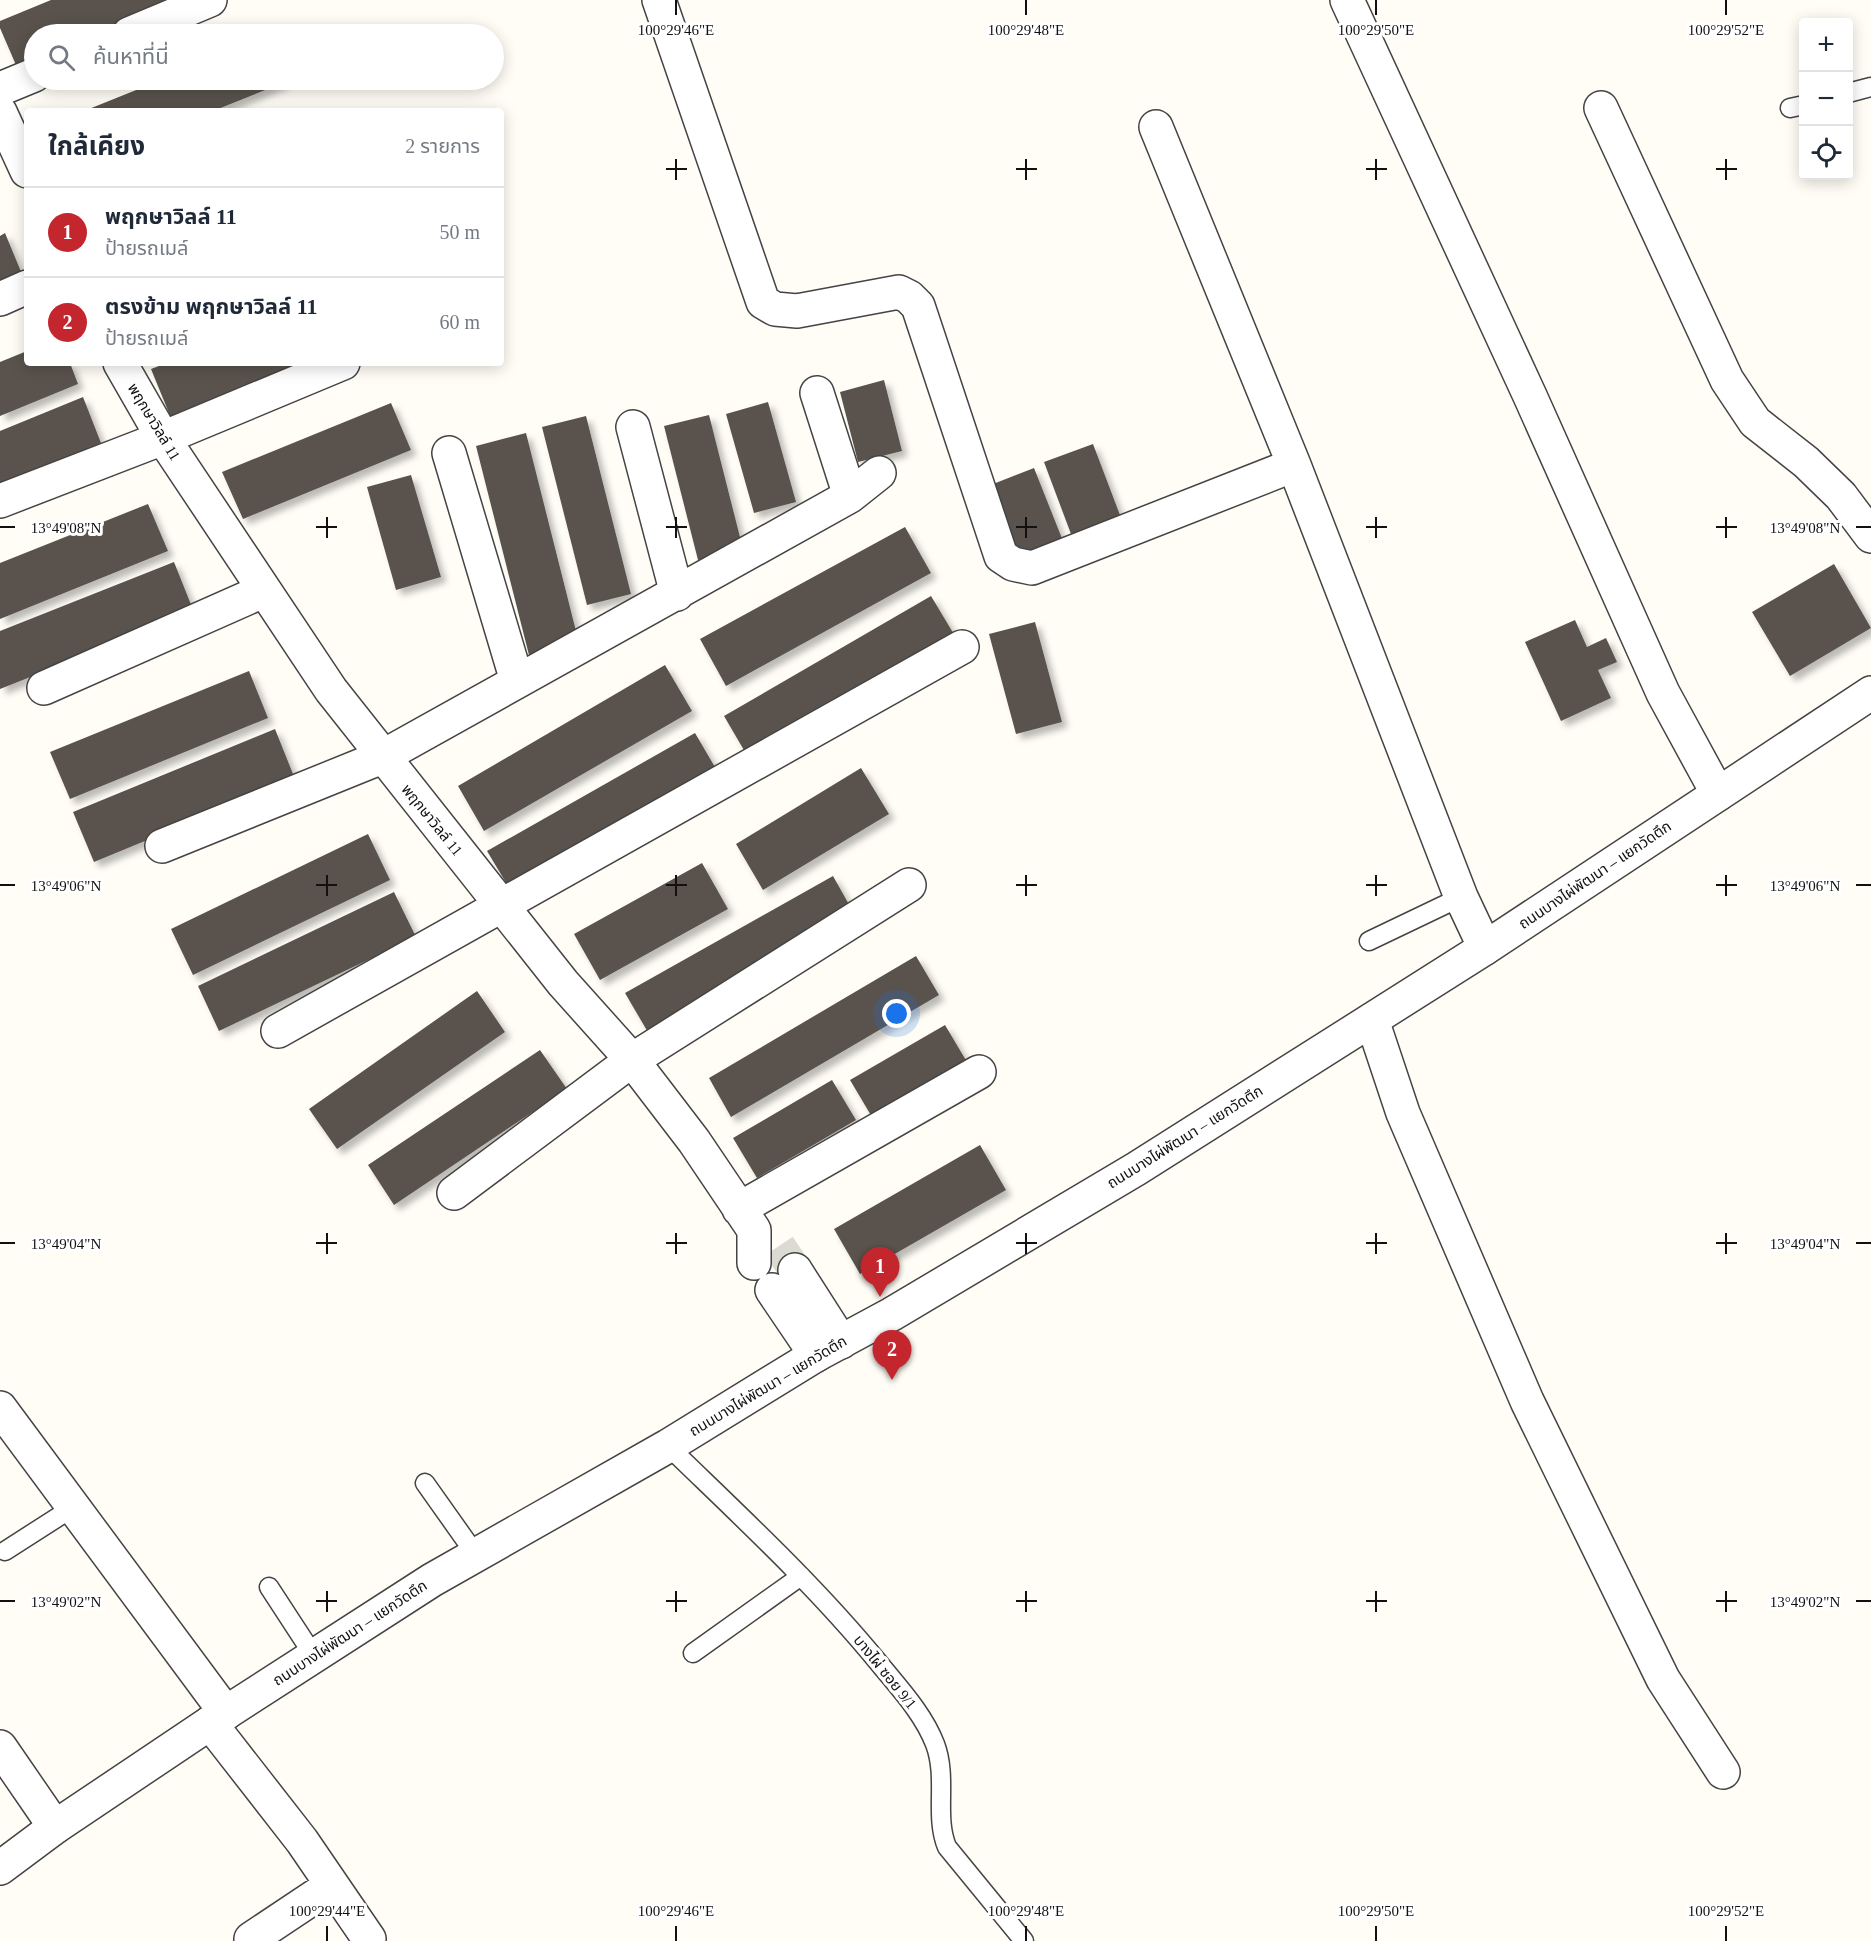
<!DOCTYPE html>
<html lang="th">
<meta charset="utf-8">
<style>
:root{--surface:#fff;--page:#f2f2f3;--text:#1f2937;--muted:#747a83;--line:#e0e1e3;--accent:#c4262e}
body{margin:0;font-family:"Times New Roman","Noto Sans Thai",serif;background:var(--page);color:var(--text)}
.controls{position:absolute;right:18px;top:18px;display:grid;overflow:hidden;border-radius:6px;box-shadow:0 3px 15px #0003}
.controls button{width:54px;height:54px;display:grid;place-items:center;padding:0;border:0;border-bottom:2px solid var(--line);background:var(--surface);color:var(--text);font:30px sans-serif}
.you{position:absolute;left:897px;top:1014px;width:21px;height:21px;margin:-15px;border:4px solid #fff;border-radius:50%;background:#1a73e8;box-shadow:0 0 0 9px #1a73e833}
.badge{display:grid;place-items:center;width:39px;height:39px;border-radius:50%;background:var(--accent);color:#fff;font-size:20px;font-weight:700}
.pin{position:absolute;translate:-50% -50px;filter:drop-shadow(0 2px 3px #0008)}
.pin::after{content:'';position:absolute;top:32px;width:21px;height:18px;background:inherit;clip-path:polygon(0 0,100% 0,50% 100%)}
.list{margin:0;padding:0;list-style:none}
h2{display:flex;justify-content:space-between;align-items:center;height:78px;margin:0;padding:0 24px;font-size:26px}
h2 small{font-size:20px;font-weight:400;color:var(--muted)}
.list li{display:grid;grid-template-columns:39px 1fr auto;gap:18px;align-items:center;box-sizing:border-box;height:90px;padding:0 24px;border-top:2px solid var(--line)}
.list b{display:block;font-size:22px;white-space:nowrap}
.list p{margin:0;font-size:20px;white-space:nowrap;color:var(--muted)}
.list em{font-size:20px;font-style:normal;color:var(--muted)}
.icon{flex:none;width:33px;height:33px;fill:none;stroke:currentColor;stroke-width:2;stroke-linecap:round;stroke-linejoin:round}
.map{position:relative;flex:none;width:1871px;height:1941px;overflow:hidden}
.search{position:absolute;background:var(--surface);box-shadow:0 3px 15px #0003;left:24px;top:24px;width:480px;height:66px;display:flex;align-items:center;gap:15px;box-sizing:border-box;padding:0 21px;border-radius:33px;color:var(--muted);font-size:22px}
.panel{position:absolute;background:var(--surface);box-shadow:0 3px 15px #0003;left:24px;top:108px;width:480px;height:258px;border-radius:6px}
.map>svg:first-child{display:block}
.building{fill:#5a524d;filter:url(#shadow)}
.lines{fill:none;stroke-linecap:round;stroke-linejoin:round}
.minor-tunnel{stroke:#dbdad3;stroke-width:33;stroke-dasharray:33 16;stroke-linecap:butt}
.service-casing{stroke:#444;stroke-width:21}
.minor-casing{stroke:#444;stroke-width:36}
.tertiary-casing{stroke:#444;stroke-width:36}
.service{stroke:#fff;stroke-width:18}
.minor{stroke:#fff;stroke-width:33}
.tertiary{stroke:#fff;stroke-width:33}
.ticks{fill:none;stroke:#111;stroke-width:2}
.labels{text-anchor:middle;dominant-baseline:central;stroke-width:6;stroke-linejoin:round;paint-order:stroke}
.street-label{font-size:15px;fill:#111;stroke:#fff}
.ticks-label{font-size:15px;text-anchor:middle;fill:#111;stroke:#fff;stroke-width:6;stroke-linejoin:round;paint-order:stroke}
</style>
<div class="map">
<svg width="1871" height="1941" viewBox="0 0 1871 1941">
<defs>
<filter id="shadow"><feDropShadow dx="5.5" dy="5.5" stdDeviation="3" flood-color="#0004"/></filter>
</defs>
<rect width="100%" height="100%" fill="#fffdf5"/>
<path class="building" d="M51,0h121l-82,34h-56v23l-18,8 -16,-37v-7z
M161,80h123l1,2 -72,29h-129z
M5,233l19,46 -24,10v-53z
M27,351v12h43l8,21 -78,32v-54z
M167,363h140l-136,55 -20,-49z
M884,380l18,71 -44,11 -18,-70z
M83,397l18,46 -101,42v-54z
M768,402l28,100 -42,11 -28,-99z
M391,403l20,47 -168,69 -21,-47z
M709,415l34,134 -45,11 -34,-134z
M586,416l45,178 -44,11 -45,-178z
M526,433l53,210 -50,12 -53,-209z
M1093,444l30,79 -49,19 -30,-80z
M1034,468l31,78 -47,18 -30,-78z
M411,475l30,102 -45,13 -29,-103z
M148,504l20,47 -168,68v-56z
M905,527l26,46 -205,113 -26,-47z
M174,562l20,50 -194,77v-58z
M1834,564l37,64 -81,48 -38,-64z
M931,596l24,40 -207,121 -24,-41z
M1575,620l12,27 19,-9 11,24 -19,8 13,28 -50,23 -36,-79z
M1035,622l27,100 -46,12 -27,-100z
M665,665l27,46 -208,120 -26,-45z
M249,671l19,47 -198,81 -20,-47z
M275,729l20,50 -201,83 -21,-50z
M695,733l24,41 -208,117 -24,-40z
M861,768l28,46 -126,76 -27,-46z
M368,834l22,46 -197,95 -22,-46z
M702,863l26,46 -128,71 -26,-46z
M833,876l23,41 -207,117 -24,-41z
M394,892l22,45 -197,94 -21,-45z
M916,956l23,39 -208,122 -22,-39z
M477,991l28,41 -168,117 -28,-40z
M945,1025l22,37 -95,55 -22,-37z
M540,1050l27,39 -173,116 -26,-40z
M832,1080l24,40 -99,58 -24,-40z
M980,1145l26,45 -146,84 -26,-45z"/>
<g class="lines">
<path class="minor-tunnel" d="M779,1246l16,24"/>
<g class="service-casing">
<path id="service" d="M1848,93l23,-6
M1790,108l14,-3
M1369,941l92,-44
M668,1446c72,70 146,138 210,216 21,26 45,51 57,82 13,34 -1,72 12,103l77,94
M425,1483l51,72
M5,1551l67,-43
M269,1587l45,69
M693,1653l108,-77"/>
</g>
<g class="minor-casing">
<path id="minor" d="M659,0l104,302 12,7 22,2 102,-19 10,5 9,9 83,250 12,8 19,4 262,-103
M1347,0l183,396 133,297 55,101
M129,34l81,-34
M0,89l34,-14
M1601,108l126,272 28,42 51,40 35,34 30,40
M0,112l27,59
M1156,127l138,338 167,432 24,51
M0,299l27,-12
M120,363l43,75 168,252 232,293 69,77 62,81 60,89v33
M633,427l44,167
M449,453l68,228
M850,496l29,-23
M0,501l163,-63 180,-75
M44,688l219,-97
M162,846l220,-89 468,-261 -33,-103
M1372,1020l31,93 124,288 136,278 60,93
M278,1031l684,-384
M454,1193l178,-133 277,-175
M739,1209l240,-137
M795,1270l46,72
M772,1290l44,65
M0,1408l226,305
M210,1723l92,118 67,98
M0,1747l55,80
M251,1939l81,-54"/>
</g>
<g class="tertiary-casing">
<path id="tertiary" d="M0,1868l55,-41 155,-104 222,-143 236,-134 148,-91 76,-41 244,-145 349,-221 386,-255"/>
</g>
<use href="#service" class="service"/>
<use href="#minor" class="minor"/>
<use href="#tertiary" class="tertiary"/>
</g>
<path class="ticks" d="M676,0v15M1026,0v15M1376,0v15M1726,0v15M676,159v21M1026,159v21M1376,159v21M1726,159v21M666,169h21M1016,169h21M1366,169h21M1716,169h21M327,517v21M676,517v21M1026,517v21M1376,517v21M1726,517v21M0,527h15M316,527h21M666,527h21M1016,527h21M1366,527h21M1716,527h21M1856,527h15M327,875v21M676,875v21M1026,875v21M1376,875v21M1726,875v21M0,885h15M316,885h21M666,885h21M1016,885h21M1366,885h21M1716,885h21M1856,885h15M327,1233v21M676,1233v21M1026,1233v21M1376,1233v21M1726,1233v21M0,1243h15M316,1243h21M666,1243h21M1016,1243h21M1366,1243h21M1716,1243h21M1856,1243h15M327,1591v21M676,1591v21M1026,1591v21M1376,1591v21M1726,1591v21M0,1601h15M316,1601h21M666,1601h21M1016,1601h21M1366,1601h21M1716,1601h21M1856,1601h15M327,1926v15M676,1926v15M1026,1926v15M1376,1926v15M1726,1926v15"/>
<g class="labels">
<g class="street-label">
<text transform="translate(154 422) rotate(59)">พฤกษาวิลล์ 11</text>
<text transform="translate(432 820) rotate(51)">พฤกษาวิลล์ 11</text>
<text transform="translate(1595 875) rotate(-34)">ถนนบางไผ่พัฒนา – แยกวัดตึก</text>
<text transform="translate(1185 1137) rotate(-32)">ถนนบางไผ่พัฒนา – แยกวัดตึก</text>
<text transform="translate(768 1386) rotate(-31)">ถนนบางไผ่พัฒนา – แยกวัดตึก</text>
<text transform="translate(350 1633) rotate(-33)">ถนนบางไผ่พัฒนา – แยกวัดตึก</text>
<text transform="translate(885 1672) rotate(51)">บางไผ่ ซอย 9/1</text>
</g>
</g>
<g class="ticks-label">
<text x="676" y="35">100°29'46"E</text>
<text x="1026" y="35">100°29'48"E</text>
<text x="1376" y="35">100°29'50"E</text>
<text x="1726" y="35">100°29'52"E</text>
<text x="66" y="533">13°49'08"N</text>
<text x="1805" y="533">13°49'08"N</text>
<text x="66" y="891">13°49'06"N</text>
<text x="1805" y="891">13°49'06"N</text>
<text x="66" y="1249">13°49'04"N</text>
<text x="1805" y="1249">13°49'04"N</text>
<text x="66" y="1607">13°49'02"N</text>
<text x="1805" y="1607">13°49'02"N</text>
<text x="327" y="1916">100°29'44"E</text>
<text x="676" y="1916">100°29'46"E</text>
<text x="1026" y="1916">100°29'48"E</text>
<text x="1376" y="1916">100°29'50"E</text>
<text x="1726" y="1916">100°29'52"E</text>
</g>
</svg>
<div class="controls">
<button>+</button>
<button>−</button>
<button><svg class="icon" aria-label="locate" viewBox="0 0 24 24"><circle cx="12" cy="12" r="6"/><path d="M12 2v4M12 18v4M2 12h4M18 12h4"/></svg></button>
</div>
<div class="you"></div>
<div class="pin badge" style="left:880px;top:1297px">1</div>
<div class="pin badge" style="left:892px;top:1380px">2</div>
<div class="search"><svg class="icon" aria-label="search" viewBox="0 0 24 24"><circle cx="10" cy="10" r="6"/><path d="M15 15l6 6"/></svg>ค้นหาที่นี่</div>
<section class="panel">
<h2>ใกล้เคียง<small>2 รายการ</small></h2>
<ul class="list">
<li><span class="badge">1</span><div><b>พฤกษาวิลล์ 11</b><p>ป้ายรถเมล์</p></div><em>50 m</em></li>
<li><span class="badge">2</span><div><b>ตรงข้าม พฤกษาวิลล์ 11</b><p>ป้ายรถเมล์</p></div><em>60 m</em></li>
</ul>
</section>
</div>
